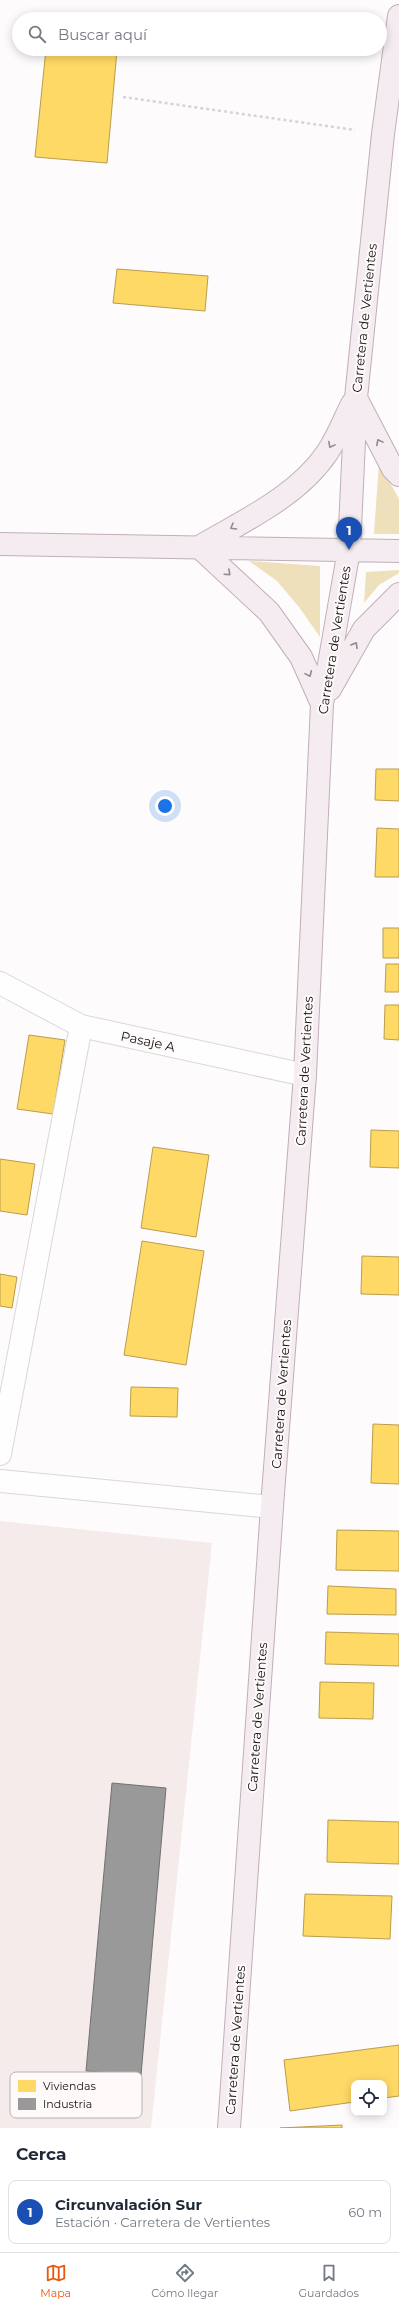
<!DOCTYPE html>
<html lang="es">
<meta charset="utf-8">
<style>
:root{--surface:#fff;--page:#f2f2f3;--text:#1f2937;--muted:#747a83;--line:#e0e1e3;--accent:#ea580c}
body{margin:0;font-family:Montserrat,sans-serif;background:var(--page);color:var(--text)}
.controls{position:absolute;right:12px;bottom:12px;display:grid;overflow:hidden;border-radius:8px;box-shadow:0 2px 10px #0003}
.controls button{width:36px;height:36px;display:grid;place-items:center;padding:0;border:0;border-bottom:1px solid var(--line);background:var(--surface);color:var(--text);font:20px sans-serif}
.you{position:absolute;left:165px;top:806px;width:14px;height:14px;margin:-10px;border:3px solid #fff;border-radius:50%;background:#1a73e8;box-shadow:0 0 0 6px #1a73e833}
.badge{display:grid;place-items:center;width:26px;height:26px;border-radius:50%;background:var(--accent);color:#fff;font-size:13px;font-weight:700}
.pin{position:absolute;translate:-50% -33px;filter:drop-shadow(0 1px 2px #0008)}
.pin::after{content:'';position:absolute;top:21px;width:14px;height:12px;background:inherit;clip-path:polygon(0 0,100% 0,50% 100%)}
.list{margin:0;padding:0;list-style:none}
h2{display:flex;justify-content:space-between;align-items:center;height:52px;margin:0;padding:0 16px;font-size:17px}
h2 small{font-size:13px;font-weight:400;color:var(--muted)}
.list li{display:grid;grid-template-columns:26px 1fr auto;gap:12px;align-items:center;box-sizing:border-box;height:64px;margin:0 8px 8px;padding:0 8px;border:1px solid var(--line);border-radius:8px}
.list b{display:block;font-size:15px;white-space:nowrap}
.list p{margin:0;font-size:13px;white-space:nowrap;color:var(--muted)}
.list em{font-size:13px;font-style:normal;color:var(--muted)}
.icon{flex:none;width:22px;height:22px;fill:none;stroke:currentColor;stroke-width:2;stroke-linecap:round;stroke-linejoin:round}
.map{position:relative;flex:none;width:399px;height:2128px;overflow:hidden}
.search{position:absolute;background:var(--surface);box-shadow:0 2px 10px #0003;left:12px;right:12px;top:12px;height:44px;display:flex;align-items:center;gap:10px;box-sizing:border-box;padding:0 14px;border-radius:22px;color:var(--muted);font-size:15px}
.sheet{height:124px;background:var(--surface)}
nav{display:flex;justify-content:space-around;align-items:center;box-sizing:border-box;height:56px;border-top:1px solid var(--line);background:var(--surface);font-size:11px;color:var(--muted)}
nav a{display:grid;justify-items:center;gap:2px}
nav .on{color:var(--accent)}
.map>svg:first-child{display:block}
.built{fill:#f5ebeb}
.green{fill:#eee0ba}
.homes{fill:#ffd966;stroke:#ba9d4d}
.industry{fill:#999;stroke:#727070}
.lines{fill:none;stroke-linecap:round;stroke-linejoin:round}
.minor-casing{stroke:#dad7d7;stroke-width:24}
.major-casing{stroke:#c0afb7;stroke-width:24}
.path{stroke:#d5d5d5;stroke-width:2.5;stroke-dasharray:3 3;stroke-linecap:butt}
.minor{stroke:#fffefe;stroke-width:22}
.major{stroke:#f4ecf0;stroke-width:22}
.oneway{stroke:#918a8c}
.labels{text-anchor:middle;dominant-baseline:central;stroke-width:4;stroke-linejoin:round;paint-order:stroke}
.street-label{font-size:13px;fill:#181212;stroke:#fefafa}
.key{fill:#fefafa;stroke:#b9b4b4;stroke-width:1}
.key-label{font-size:11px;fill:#181212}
</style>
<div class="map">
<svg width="399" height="2128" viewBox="0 0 399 2128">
<rect width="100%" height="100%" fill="#fdfbfb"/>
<path class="built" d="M0,1521l212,22 -61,585h-151z"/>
<path class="green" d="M379,463l20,36v35h-25z
M249,561l71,5v71l-21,-30 -22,-26z
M399,570v3l-20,12 -15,18 2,-31z"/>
<path class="homes" d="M46,49l71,1 -10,113 -72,-6z
M117,269l91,7 -3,35 -92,-8z
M376,769h23v32l-24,-1z
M377,828l22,1v48h-24z
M383,928h16v30h-16z
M386,964h13v28h-14z
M385,1005h14v35l-15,-1z
M29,1035l36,5 -12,74 -36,-5z
M371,1130l28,1v37l-29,-1z
M153,1147l56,8 -13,82 -55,-9z
M0,1159l35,5 -8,51 -27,-4z
M142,1241l62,10 -18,114 -62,-10z
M362,1256l37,1v38l-38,-1z
M0,1274l17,3 -5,31 -12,-2z
M131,1387l47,1 -1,29 -47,-1z
M373,1424l26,1v59l-28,-1z
M337,1530l62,1v40l-63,-1z
M328,1586l68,3v26l-69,-1z
M326,1632l73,2v32l-74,-2z
M320,1682l54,1 -1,36 -54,-1z
M328,1820l71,2v42l-72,-2z
M305,1894l87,2 -2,43 -87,-3z
M399,2045v51l-15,2v-15h-30v19l-64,9 -6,-51z
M342,2125v3h-62z"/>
<path class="industry" d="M112,1783l54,5 -25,287 -55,-4z"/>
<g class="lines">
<g class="minor-casing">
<path id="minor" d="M0,983l81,43 224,49
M0,1454l81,-428
M0,1481l272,26"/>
</g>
<g class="major-casing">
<path id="major" d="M356,398l37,71 6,6
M0,544l399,7
M330,689l34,-60 35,-35
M322,704l-21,-47 -32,-45 -70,-65c44,-26 98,-50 128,-94 10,-15 17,-33 25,-49
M229,2128l43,-621 33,-432 17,-371 27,-154 7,-152 27,-264 16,-118"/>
</g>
<path class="path" d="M123,97l232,33"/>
<use href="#minor" class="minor"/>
<use href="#major" class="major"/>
</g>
<defs><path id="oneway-chevron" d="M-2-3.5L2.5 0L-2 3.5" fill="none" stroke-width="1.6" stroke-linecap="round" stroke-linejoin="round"/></defs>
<g class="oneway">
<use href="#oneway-chevron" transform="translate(379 442) rotate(-118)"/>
<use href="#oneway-chevron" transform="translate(331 445) rotate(118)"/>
<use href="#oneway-chevron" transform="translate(233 527) rotate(150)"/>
<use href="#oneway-chevron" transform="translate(228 573) rotate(42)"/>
<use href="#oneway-chevron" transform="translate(355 645) rotate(-61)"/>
<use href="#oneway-chevron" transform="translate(309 674) rotate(66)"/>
</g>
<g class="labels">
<g class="street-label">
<text transform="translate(364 318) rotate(-84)">Carretera de Vertientes</text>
<text transform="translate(334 640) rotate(-81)">Carretera de Vertientes</text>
<text transform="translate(148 1041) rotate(12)">Pasaje A</text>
<text transform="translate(304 1071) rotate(-87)">Carretera de Vertientes</text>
<text transform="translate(281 1394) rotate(-86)">Carretera de Vertientes</text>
<text transform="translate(257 1717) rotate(-86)">Carretera de Vertientes</text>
<text transform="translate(235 2040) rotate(-86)">Carretera de Vertientes</text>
</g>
</g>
<rect x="10" y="2072" width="132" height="46" rx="6" class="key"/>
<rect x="18" y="2080" width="18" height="12" fill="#ffd966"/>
<rect x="18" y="2098" width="18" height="12" fill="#999"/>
<g class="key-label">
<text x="43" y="2090">Viviendas</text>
<text x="43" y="2108">Industria</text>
</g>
</svg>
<div class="controls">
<button><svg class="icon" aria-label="locate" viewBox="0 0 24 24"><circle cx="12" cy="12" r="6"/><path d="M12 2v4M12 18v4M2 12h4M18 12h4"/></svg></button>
</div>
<div class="you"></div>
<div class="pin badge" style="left:349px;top:550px;background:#1a4fb4">1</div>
<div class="search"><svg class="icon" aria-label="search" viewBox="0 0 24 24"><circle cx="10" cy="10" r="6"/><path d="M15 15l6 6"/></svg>Buscar aquí</div>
</div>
<section class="sheet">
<h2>Cerca<small></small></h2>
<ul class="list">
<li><span class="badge" style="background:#1a4fb4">1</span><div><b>Circunvalación Sur</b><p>Estación · Carretera de Vertientes</p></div><em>60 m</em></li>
</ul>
</section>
<nav>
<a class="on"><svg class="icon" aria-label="map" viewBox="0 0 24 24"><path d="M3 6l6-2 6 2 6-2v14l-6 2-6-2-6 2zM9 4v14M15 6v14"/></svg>Mapa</a>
<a><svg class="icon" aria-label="directions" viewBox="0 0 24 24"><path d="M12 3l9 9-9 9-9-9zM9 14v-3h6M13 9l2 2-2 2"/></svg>Cómo llegar</a>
<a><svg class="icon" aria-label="saved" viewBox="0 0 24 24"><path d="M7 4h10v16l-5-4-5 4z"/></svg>Guardados</a>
</nav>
